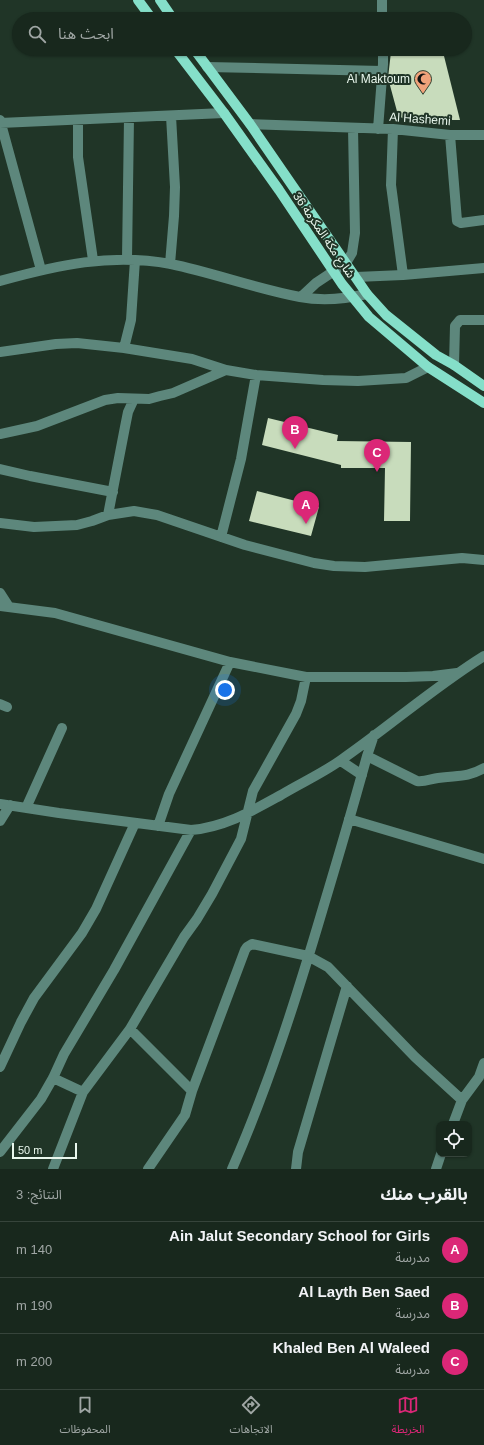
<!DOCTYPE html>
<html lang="ar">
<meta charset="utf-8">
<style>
:root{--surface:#18281d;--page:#25342a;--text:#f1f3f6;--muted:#9fa6a4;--line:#36443b;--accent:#db2777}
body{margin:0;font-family:Helvetica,"Noto Sans Arabic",sans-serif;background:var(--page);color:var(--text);direction:rtl}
.controls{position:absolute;right:12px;bottom:12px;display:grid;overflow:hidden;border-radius:8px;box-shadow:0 1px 3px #0004}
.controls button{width:36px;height:36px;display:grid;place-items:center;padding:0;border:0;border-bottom:1px solid var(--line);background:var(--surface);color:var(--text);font:20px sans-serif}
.scale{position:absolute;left:12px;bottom:10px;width:65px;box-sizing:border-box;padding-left:4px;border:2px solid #e9f7ed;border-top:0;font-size:11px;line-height:14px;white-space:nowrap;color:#e9f7ed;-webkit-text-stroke:3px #203527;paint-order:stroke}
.you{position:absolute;left:225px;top:690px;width:14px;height:14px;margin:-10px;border:3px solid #fff;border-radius:50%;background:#1a73e8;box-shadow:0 0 0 6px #1a73e833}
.badge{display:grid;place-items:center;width:26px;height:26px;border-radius:50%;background:var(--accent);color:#fff;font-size:13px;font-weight:700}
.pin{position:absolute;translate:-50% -33px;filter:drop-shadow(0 1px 2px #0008)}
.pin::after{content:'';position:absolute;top:21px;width:14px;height:12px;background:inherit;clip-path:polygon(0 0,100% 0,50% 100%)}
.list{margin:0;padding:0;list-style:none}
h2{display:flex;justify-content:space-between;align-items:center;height:52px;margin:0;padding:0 16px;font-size:17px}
h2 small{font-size:13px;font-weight:400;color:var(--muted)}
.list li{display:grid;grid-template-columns:26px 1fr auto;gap:12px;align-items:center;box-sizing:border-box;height:56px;padding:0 16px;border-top:1px solid var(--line)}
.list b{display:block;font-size:15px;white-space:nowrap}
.list p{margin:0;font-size:13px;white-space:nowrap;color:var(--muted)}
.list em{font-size:13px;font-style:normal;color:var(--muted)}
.icon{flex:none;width:22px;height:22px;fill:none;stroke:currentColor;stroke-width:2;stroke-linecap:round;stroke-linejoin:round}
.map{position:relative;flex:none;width:484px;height:1169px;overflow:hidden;direction:ltr}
.search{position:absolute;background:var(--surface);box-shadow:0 1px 3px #0004;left:12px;right:12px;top:12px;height:44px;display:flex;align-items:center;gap:10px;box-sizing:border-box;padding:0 14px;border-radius:22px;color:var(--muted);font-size:15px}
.sheet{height:220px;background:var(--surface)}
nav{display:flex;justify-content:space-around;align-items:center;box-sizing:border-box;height:56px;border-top:1px solid var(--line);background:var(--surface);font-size:11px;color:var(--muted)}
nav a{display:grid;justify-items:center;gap:2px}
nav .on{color:var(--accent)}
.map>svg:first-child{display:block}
.building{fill:#c8dcbc}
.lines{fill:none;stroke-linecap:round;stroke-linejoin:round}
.minor{stroke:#5d877c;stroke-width:10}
.major{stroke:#85dfc9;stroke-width:10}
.labels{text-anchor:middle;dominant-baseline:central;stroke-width:4;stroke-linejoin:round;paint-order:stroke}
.poi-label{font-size:12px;fill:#e9f7ed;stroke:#203527;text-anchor:end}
.street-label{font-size:12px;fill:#e9f7ed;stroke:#203527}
</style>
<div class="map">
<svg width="484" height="1169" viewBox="0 0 484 1169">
<rect width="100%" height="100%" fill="#203527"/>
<path class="building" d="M391,52h52l17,68h-55l-7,-5 -10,-37z
M268,418l70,17 -1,6 74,1 -1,79h-26l1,-53h-44v-3l-79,-20z
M257,491l62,16 -8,29 -62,-15z"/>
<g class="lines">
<path class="minor" d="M382,0v19
M207,67l175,4
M0,120l41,150
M78,120v37l15,103
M0,123l224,-10
M250,124l143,5 57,6h34
M378,129l5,-65v-15
M393,129l-2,56 12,90
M450,135l7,86 4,2 23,-3
M127,259l2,-141
M170,264l4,-48 1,-29 -4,-71
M356,277l47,-2 81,-7
M0,281c58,-16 110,-28 171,-17 43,9 86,25 129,33 22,4 45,2 67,-3
M301,297l15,-14 30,-20 6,-10 3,-20 -2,-105
M124,348l7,-28 4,-60
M0,352l56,-8 21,-1 47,5 68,11 34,11
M454,365l1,-39 5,-6h24
M0,434l37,-8 68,-26 13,-2 31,1 11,-3 13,-3 53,-23 30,5 67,5 35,1 48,-3 22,-11
M0,469l30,7 83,16
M108,515l17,-88 3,-15 6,-13
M0,523l34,4 43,-2 15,-4 16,-6 26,-4 23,4 88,30 69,18 20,3 31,1 97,-9 22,2
M221,537l20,-78 15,-84
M0,593l9,14
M0,606l55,7 175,49 76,15h100l27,-1 24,-3
M0,704l7,3
M367,756l50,25c7,1 14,-2 21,-3 20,-3 28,0 46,-10
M341,761l21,14
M0,804l59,9 132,17c34,-3 61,-19 90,-35 20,-12 42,-22 60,-35 49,-34 93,-73 143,-104
M26,808l36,-80
M349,819l135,40
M0,821l10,-16
M158,826l11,-32 61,-132
M130,1029l62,62
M0,1067l21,-45 13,-24 48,-65 14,-24 39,-86
M53,1078l30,14
M453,1124l9,-24 17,-23 5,-14
M0,1152l41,-53 12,-21 11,-24 50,-84 77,-140
M53,1169l30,-77 47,-63 54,-92 13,-18 15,-25 29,-55 12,-48 43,-77 5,-13 5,-24
M148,1169l37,-54 7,-24 53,-141 2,-3 5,-3 56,12 20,11 87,90 47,43
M232,1169c37,-84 65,-173 91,-261 15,-50 30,-101 44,-152l7,-21
M296,1169l2,-17 49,-166
M436,1169l5,-15"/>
<path class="major" d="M138,0l14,19
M160,0l13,19
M175,49l49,64 55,77 63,94 27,33 59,50 56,36
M194,49l56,75 117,170 19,21 50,40 18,10 30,21"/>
</g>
<defs>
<g id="mosque-pin" transform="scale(0.9)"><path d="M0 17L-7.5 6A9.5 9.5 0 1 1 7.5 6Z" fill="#f0a27a" stroke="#203527"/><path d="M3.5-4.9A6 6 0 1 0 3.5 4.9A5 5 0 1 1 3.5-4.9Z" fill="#111"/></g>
</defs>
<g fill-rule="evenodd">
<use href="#mosque-pin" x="423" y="79"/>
</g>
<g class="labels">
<g class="poi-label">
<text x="410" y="79">Al Maktoum</text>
</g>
<g class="street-label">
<text transform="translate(420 119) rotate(4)">Al Hashemi</text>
<text transform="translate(324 235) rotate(56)">شارع مكة المكرمة 36</text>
</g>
</g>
</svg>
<div class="controls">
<button><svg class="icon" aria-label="locate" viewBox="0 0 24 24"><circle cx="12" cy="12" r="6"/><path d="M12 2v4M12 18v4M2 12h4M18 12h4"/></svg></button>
</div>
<div class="scale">50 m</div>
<div class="you"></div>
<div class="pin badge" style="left:306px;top:524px">A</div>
<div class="pin badge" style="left:295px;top:449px">B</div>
<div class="pin badge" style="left:377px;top:472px">C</div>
<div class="search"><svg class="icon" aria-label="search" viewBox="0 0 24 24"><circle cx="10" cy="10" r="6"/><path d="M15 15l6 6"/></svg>ابحث هنا</div>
</div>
<section class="sheet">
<h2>بالقرب منك<small>النتائج: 3</small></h2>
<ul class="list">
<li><span class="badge">A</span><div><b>Ain Jalut Secondary School for Girls</b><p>مدرسة</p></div><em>140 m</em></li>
<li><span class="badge">B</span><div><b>Al Layth Ben Saed</b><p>مدرسة</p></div><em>190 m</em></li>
<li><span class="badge">C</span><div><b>Khaled Ben Al Waleed</b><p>مدرسة</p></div><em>200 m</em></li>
</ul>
</section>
<nav>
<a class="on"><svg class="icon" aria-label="map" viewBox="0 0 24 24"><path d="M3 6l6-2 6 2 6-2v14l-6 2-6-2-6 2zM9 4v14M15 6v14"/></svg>الخريطة</a>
<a><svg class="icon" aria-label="directions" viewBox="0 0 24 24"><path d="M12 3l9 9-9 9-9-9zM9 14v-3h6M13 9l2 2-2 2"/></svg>الاتجاهات</a>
<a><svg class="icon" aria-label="saved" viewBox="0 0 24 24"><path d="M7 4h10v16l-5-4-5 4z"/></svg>المحفوظات</a>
</nav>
